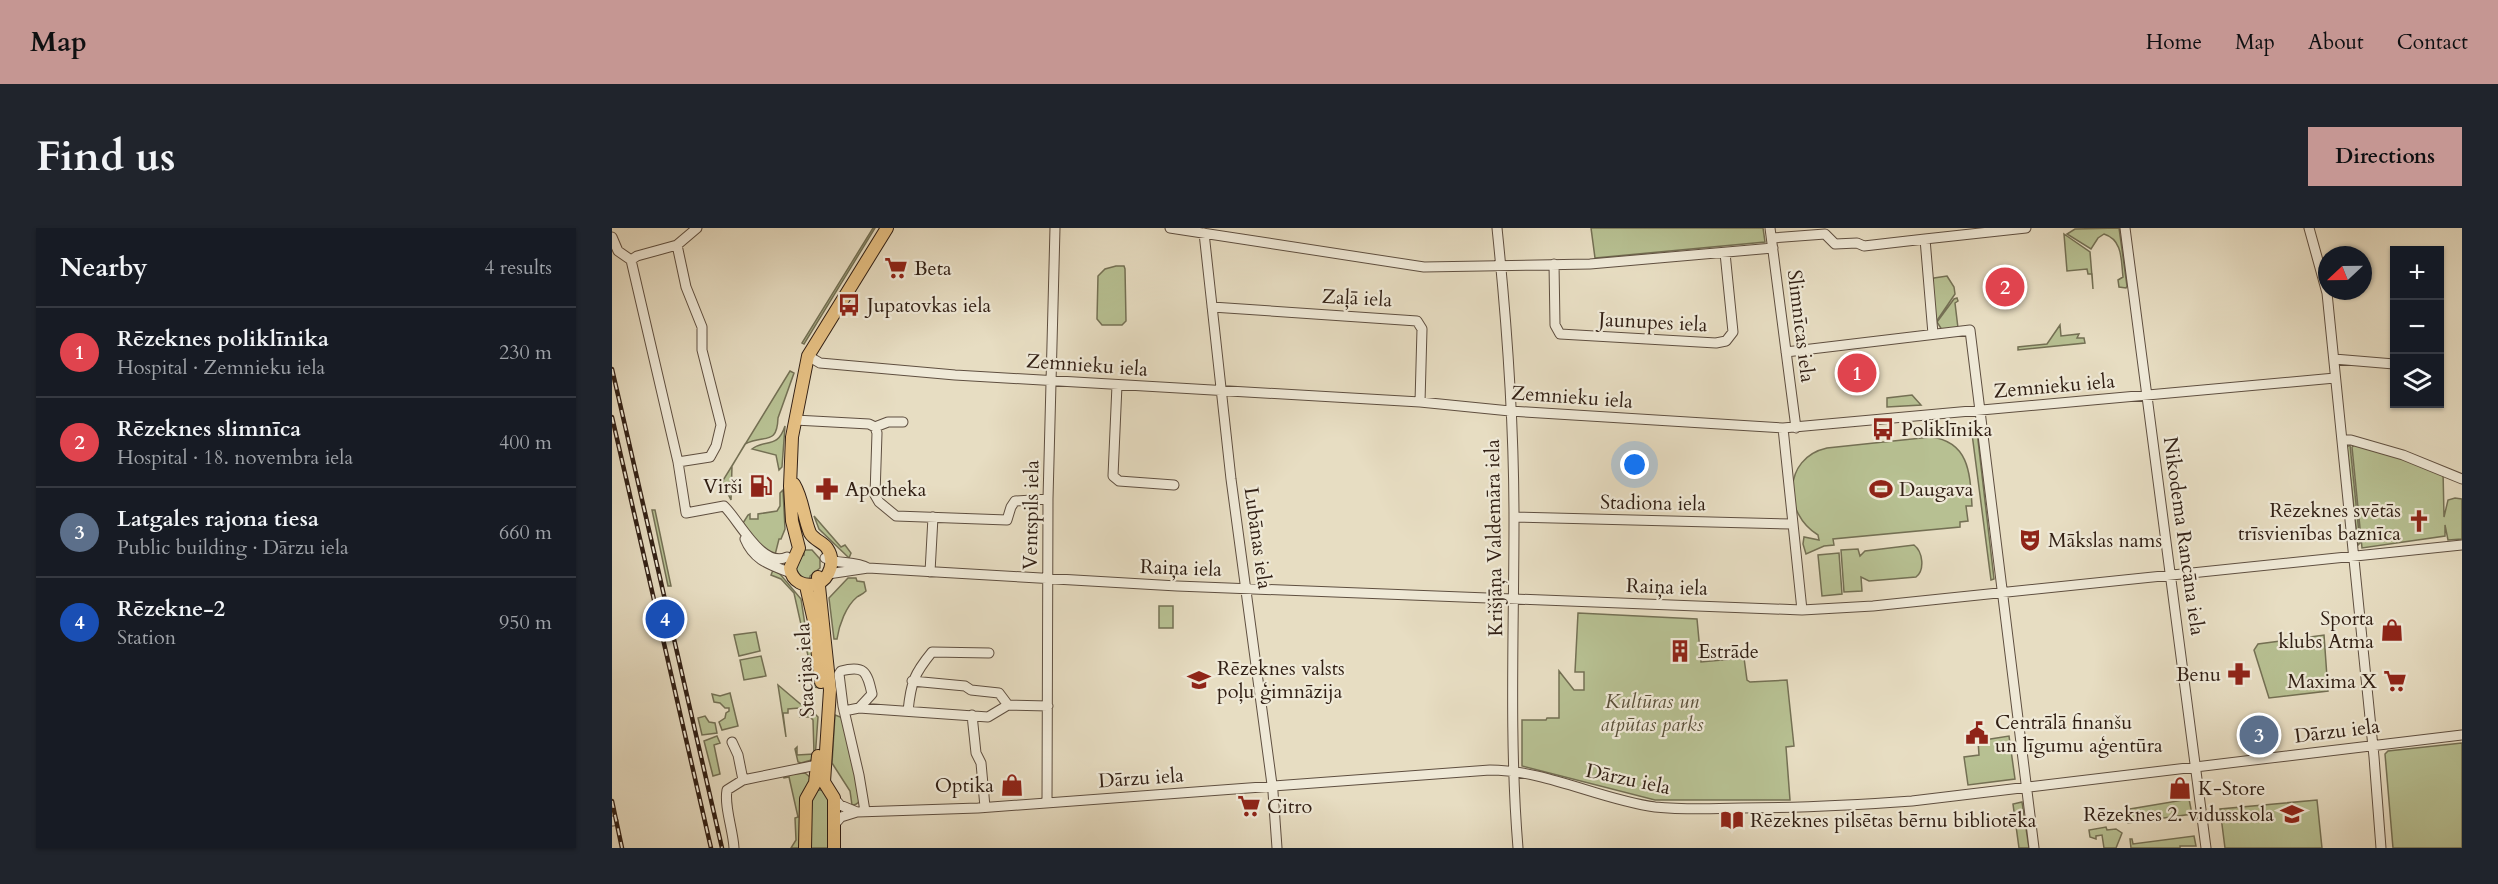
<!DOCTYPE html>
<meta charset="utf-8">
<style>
:root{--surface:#171b24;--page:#20242c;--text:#f1f3f6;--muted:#9ea1a6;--line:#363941;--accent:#c59692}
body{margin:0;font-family:Cardo,serif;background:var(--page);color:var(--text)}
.controls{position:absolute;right:18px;top:18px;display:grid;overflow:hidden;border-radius:0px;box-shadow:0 2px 4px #0004}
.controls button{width:54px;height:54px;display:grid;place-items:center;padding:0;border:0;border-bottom:2px solid var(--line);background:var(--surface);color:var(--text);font:30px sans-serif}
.compass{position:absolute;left:1706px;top:18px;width:54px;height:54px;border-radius:50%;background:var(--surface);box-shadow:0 2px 4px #0004;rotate:248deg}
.you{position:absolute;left:1023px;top:237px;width:21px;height:21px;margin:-15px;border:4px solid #fff;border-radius:50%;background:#1a73e8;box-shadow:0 0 0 9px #1a73e833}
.badge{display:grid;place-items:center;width:39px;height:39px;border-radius:50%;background:var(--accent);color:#fff;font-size:20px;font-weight:700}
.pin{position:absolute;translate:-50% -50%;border:3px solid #fff;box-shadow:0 2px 6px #0006}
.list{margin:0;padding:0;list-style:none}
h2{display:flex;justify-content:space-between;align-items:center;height:78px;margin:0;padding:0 24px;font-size:26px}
h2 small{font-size:20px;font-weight:400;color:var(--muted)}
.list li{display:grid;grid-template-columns:39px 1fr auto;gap:18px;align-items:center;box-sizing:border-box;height:90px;padding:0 24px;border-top:2px solid var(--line)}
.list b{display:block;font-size:22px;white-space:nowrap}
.list p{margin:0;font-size:20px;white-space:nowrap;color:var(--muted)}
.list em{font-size:20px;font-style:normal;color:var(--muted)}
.icon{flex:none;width:33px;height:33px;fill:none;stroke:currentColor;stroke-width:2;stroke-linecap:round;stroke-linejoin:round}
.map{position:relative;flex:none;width:1850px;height:620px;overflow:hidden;border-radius:0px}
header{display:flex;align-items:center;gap:36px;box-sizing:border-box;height:84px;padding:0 30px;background:var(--accent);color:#111}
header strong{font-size:28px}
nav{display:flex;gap:33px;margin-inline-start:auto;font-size:21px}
.intro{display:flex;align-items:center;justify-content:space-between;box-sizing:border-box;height:144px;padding:0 36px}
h1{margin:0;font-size:42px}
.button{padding:15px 27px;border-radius:0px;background:var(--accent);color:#111;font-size:21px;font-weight:700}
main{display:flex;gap:36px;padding:0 36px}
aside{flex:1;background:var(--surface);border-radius:0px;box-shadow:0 2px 4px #0004}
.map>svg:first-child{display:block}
.green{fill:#b7c092;stroke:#747054;stroke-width:1.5}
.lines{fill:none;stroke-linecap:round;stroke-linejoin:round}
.minor-casing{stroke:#5f4f40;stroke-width:11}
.major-casing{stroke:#322015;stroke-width:14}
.minor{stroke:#efe9d7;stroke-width:9}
.major{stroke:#e4be81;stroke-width:12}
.rail-casing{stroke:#322015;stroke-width:4.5}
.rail{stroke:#efe9d7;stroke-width:2;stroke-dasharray:7;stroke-linecap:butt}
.labels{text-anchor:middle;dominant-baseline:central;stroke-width:4.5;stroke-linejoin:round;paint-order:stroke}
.poi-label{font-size:20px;fill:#322015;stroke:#efe9d7;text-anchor:start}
.street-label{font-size:20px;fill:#322015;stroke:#efe9d7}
.park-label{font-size:20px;font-style:italic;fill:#5a503a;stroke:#efe9d7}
</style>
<header>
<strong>Map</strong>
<nav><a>Home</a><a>Map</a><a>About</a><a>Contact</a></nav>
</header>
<div class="intro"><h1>Find us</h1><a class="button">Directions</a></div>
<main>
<aside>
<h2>Nearby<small>4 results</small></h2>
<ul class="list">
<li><span class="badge" style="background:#e0444e">1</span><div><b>Rēzeknes poliklīnika</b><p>Hospital · Zemnieku iela</p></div><em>230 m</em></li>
<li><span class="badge" style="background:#e0444e">2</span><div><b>Rēzeknes slimnīca</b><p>Hospital · 18. novembra iela</p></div><em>400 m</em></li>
<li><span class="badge" style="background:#5c6f8a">3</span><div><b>Latgales rajona tiesa</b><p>Public building · Dārzu iela</p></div><em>660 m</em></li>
<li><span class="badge" style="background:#1a4fb4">4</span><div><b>Rēzekne-2</b><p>Station</p></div><em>950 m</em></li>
</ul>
</aside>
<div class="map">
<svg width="1850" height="620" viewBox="0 0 1850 620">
<rect width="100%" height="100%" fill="#e7ddc2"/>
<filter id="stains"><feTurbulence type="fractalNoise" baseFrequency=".00333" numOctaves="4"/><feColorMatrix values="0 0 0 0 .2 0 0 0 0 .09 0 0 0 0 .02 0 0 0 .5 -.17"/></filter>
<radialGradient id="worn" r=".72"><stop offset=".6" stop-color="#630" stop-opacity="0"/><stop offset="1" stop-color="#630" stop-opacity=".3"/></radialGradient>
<path class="green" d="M261,0h2l-71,116 -2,-1z
M979,0h172l2,14 -170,16z
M1507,0l8,58 -1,2 -7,-1 -1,-7 5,-3c-2,-17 0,-37 -19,-43l-6,4 -7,11 -24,-15 8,-5z
M1452,6l26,18 3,37 -1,-15h-4l-1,-5 -20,2z
M504,38h8l1,3 1,52 -4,4h-20l-5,-6 1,-43 7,-7z
M1335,48l7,11 1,7 -19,28 -5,-41 3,-3z
M1345,70l1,3 -3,2 3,25 -16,2 -5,-8 17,-23z
M1448,97l1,11 18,-2 -2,4h7l1,5 -67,7v-3l29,-3z
M178,143l4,2 -16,45c-1,28 -13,16 -33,26l-13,22 -1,34 -9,-18z
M1300,167l9,10 -34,2v-9z
M1361,195h3l18,156 -3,1 -20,-154z
M173,198l-3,41 -3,3 -3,-15 -24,-6c14,-11 25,1 33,-23z
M1319,209c39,5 39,38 41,69h-6l2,15 -8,1v5l-127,12 1,6 -10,1 -18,8 -3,-10 1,-7 15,3 -1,-5c-35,-21 -36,-77 9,-87z
M1738,217l10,98 -2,2 -11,-98z
M1743,217l88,25 1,47 4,-17 7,-2 7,1v40l-14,1 -3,-15v11l-83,12 -10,-101z
M171,262l2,39 -4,10h-2l-4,16 -15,-8 -17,-24 5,-8 2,-1v5h8v-5l19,-3 3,-5v-13z
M40,282h3l16,76h-3z
M202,288l27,31 4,-2 6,8 -2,5 -30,-29z
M1302,317c9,7 11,25 2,32l-47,4 -8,-4 1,14 -18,1 -3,-42 17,-1 2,7 5,-5z
M192,322h8l8,9v9l-10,8v4l-7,-1 -7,-9 4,-13 4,-2z
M1227,325l3,41 -20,2 -4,-41z
M161,342l7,4 21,25 4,26 13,39 2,24 -5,-1 -21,-94 -13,-14 -10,-4z
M236,350h8l1,3 7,1 2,9c-3,3 -6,4 -9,6 -11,9 -18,28 -20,42h-3l-5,-41z
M547,378h14v22h-14z
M966,385l119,6 4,43 43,-4 3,22 3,2 37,-2 7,66 -8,1 4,53h-135l-133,-34v-46h24l1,-2h12v-47l15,19h10v-18h-9z
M144,404l4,19 -21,5 -5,-21z
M1712,407l4,56 -59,7 -15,-48 4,-6z
M149,428l5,20 -22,4 -4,-20z
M166,457l26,22 2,-2 12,12 -3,42 -14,4 -3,-1 -3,-13 2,-2v8l17,-1 -1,-34 -3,-3h-10l-1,-9 -11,1v4h-5l3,24z
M118,465l8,33 -16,4 -3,-8 6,-4 1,-5 3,-2v-3h-4l-5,-5 -6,-1 -2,-8 8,2z
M223,487l8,3 18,78c-2,6 -3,9 -9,9l-2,-14 -18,-28z
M93,488l4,6 6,1 2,10 -15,2 -4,-17z
M105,508l3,7 -6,2 6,29 -7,2 -9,-35z
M1397,508l6,43 -47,6 -4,-28 15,-2 -1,-14z
M1850,515v105h-69l-8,-94 3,-3z
M193,545l6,5 -8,70h-12l5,-8 -1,-22 3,-1 -9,-40 -5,1 -1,-3z
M204,562h7l5,3 3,55h-23v-48z
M1577,571l3,15 -64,9 -2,-7 4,-7z
M1705,572l5,48h-97l-5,-39z
M1410,574l7,46h-10l-6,-44z
M1494,599l1,3 9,-1 6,4 -6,15h-12l-2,-13 -6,1v3l-6,-2 -1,-7z
M1582,608l2,10h-16v2h-49l-1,-9h2l1,5z"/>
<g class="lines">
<g class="minor-casing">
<path id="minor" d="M85,0l-20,17 -40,11 -6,4 47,202 8,51 38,-7c15,14 38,63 63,51
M558,0l254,39 166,-3 183,-16
M885,0c10,96 17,195 17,292 0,109 -5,219 4,328
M1158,0l26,200
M1513,0l81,620
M1697,0l18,65 47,464 7,91
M592,5l27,246 42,313 4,56
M0,9l6,14 13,9
M1160,10l53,-4 10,10 22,-1 7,3 61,-7
M65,17l9,42 16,40v23l19,75 -5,21 -6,11 -32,5
M942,36l1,61 5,9 156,9 10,-2 7,-9 -8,-79
M600,79l205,14 5,8 -2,73
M1321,106l-8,-95 101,-11
M1174,124l184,-22 64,518
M196,128l12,7 135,12 465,27 90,9 273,17 552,-50
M1722,131l60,5
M505,157l-4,91 6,5 55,4
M183,192l74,4 6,3 2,6 -2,62 4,7 17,14 111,4 4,-13 4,-6 33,-2
M263,199l13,-5h15
M1171,200l19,182
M1731,212h8l52,15 59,24
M902,289l278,7
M133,311c9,22 26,26 46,34
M213,330c13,7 29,2 43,10
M318,344l3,-55
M216,346l40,-6 309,18 625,24 71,-4 589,-61
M300,453l53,5 6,4 28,3 9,12
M247,480l13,-14c-5,-23 -8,-29 -31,-23l-2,3 4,32 16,69 6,36
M232,483l15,-3 129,9 20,-12 40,1
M296,483c3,-29 6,-37 24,-59l57,1
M360,487l4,38 5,10 4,44
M120,514l6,13 5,25
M222,570l6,7 17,7
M435,575l1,-304 7,-271
M0,593h1
M222,597l7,-8 16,-5 121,-4 512,-38c56,0 111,30 165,37 29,3 59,2 87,1 57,0 113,-3 170,-7l550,-66
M122,620c-1,-18 -10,-42 -7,-58l16,-10 74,-15"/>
</g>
<g class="major-casing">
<path id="major" d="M182,256c9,15 9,32 16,49 4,7 13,9 17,15 9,13 3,30 -10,36 -13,3 -25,-2 -27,-16l9,-20 -7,-27 -2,-35 2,-49 16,-81 79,-128
M206,349l12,113 -6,92 10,16v50
M194,358l8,35 7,61
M193,620l1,-49 9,-16 3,-27"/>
</g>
<use href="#minor" class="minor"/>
<use href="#major" class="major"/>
<g class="rail-casing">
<path id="rail" d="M0,141l110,479
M0,189l99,431
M0,573l10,47"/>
</g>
<use href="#rail" class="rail"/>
</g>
<defs>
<g id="supermarket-bare" transform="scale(1.8)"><path d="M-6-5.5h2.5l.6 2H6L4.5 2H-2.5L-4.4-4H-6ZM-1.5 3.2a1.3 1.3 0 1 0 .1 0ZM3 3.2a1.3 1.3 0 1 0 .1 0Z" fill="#8f2418" stroke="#efe9d7" stroke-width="2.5" paint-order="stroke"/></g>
<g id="bus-bare" transform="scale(1.8)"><path d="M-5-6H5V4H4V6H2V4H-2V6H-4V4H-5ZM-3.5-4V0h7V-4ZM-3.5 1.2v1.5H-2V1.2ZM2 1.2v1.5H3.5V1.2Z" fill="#8f2418" stroke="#efe9d7" stroke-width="2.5" paint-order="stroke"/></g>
<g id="fuel-bare" transform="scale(1.8)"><path d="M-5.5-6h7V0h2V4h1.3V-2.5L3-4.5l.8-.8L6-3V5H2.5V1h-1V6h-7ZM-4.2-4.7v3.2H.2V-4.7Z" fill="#8f2418" stroke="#efe9d7" stroke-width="2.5" paint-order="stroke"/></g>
<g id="pharmacy-bare" transform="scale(1.8)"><path d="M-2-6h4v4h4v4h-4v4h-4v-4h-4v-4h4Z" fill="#8f2418" stroke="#efe9d7" stroke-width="2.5" paint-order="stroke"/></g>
<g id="stadium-bare" transform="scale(1.8)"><path d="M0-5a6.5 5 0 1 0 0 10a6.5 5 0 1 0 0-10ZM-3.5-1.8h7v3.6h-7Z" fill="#8f2418" stroke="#efe9d7" stroke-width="2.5" paint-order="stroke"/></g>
<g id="church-bare" transform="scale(1.8)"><path d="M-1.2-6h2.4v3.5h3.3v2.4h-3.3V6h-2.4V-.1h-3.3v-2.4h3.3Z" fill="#8f2418" stroke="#efe9d7" stroke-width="2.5" paint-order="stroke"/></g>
<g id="theatre-bare" transform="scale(1.8)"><path d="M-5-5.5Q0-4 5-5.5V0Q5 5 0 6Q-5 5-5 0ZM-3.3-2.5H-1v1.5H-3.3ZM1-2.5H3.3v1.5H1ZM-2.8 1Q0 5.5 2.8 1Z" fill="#8f2418" stroke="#efe9d7" stroke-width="2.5" paint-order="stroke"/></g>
<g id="shop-bare" transform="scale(1.8)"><path d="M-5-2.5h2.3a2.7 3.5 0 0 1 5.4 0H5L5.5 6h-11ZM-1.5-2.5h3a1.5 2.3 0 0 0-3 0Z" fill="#8f2418" stroke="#efe9d7" stroke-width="2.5" paint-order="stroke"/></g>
<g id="building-bare" transform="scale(1.8)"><path d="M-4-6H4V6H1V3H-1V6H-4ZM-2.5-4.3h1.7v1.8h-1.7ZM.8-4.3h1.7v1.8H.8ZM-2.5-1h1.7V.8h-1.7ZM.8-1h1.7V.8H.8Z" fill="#8f2418" stroke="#efe9d7" stroke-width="2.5" paint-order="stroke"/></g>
<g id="school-bare" transform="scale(1.8)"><path d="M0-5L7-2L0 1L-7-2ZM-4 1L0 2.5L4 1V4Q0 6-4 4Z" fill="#8f2418" stroke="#efe9d7" stroke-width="2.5" paint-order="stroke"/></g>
<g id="civic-bare" transform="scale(1.8)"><path d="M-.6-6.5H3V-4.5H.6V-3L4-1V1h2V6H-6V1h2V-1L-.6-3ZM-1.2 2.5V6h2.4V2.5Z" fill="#8f2418" stroke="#efe9d7" stroke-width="2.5" paint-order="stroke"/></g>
<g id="library-bare" transform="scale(1.8)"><path d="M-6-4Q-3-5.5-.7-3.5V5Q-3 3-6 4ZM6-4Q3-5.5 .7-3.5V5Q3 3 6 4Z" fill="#8f2418" stroke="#efe9d7" stroke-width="2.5" paint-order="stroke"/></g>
</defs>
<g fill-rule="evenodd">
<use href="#supermarket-bare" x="284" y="40"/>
<use href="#bus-bare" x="237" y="77"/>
<use href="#bus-bare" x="1271" y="201"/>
<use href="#fuel-bare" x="149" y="258"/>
<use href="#pharmacy-bare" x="215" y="261"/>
<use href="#stadium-bare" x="1269" y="261"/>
<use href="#church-bare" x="1807" y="293"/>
<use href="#theatre-bare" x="1418" y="312"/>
<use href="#shop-bare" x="1780" y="402"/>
<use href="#building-bare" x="1068" y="423"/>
<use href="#pharmacy-bare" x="1627" y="446"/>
<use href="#school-bare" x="587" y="452"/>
<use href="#supermarket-bare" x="1783" y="453"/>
<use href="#civic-bare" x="1365" y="505"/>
<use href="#shop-bare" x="400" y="557"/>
<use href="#shop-bare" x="1568" y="560"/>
<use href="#supermarket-bare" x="637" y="578"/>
<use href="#school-bare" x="1680" y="586"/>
<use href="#library-bare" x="1120" y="592"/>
</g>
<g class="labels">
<g class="poi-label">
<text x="302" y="40">Beta</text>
<text x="255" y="77">Jupatovkas iela</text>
<text x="1289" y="201">Poliklīnika</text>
<text x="131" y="258" text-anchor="end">Virši</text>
<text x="233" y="261">Apotheka</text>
<text x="1287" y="261">Daugava</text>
<text x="1789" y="282" text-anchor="end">Rēzeknes svētās<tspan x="1789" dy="23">trīsvienības baznīca</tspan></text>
<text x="1436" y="312">Mākslas nams</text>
<text x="1762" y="390" text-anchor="end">Sporta<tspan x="1762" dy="23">klubs Atma</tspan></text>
<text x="1086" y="423">Estrāde</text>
<text x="605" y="440">Rēzeknes valsts<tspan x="605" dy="23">poļu ģimnāzija</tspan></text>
<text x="1609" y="446" text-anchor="end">Benu</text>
<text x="1765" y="453" text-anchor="end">Maxima X</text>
<text x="1383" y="494">Centrālā finanšu<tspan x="1383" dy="23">un līgumu aģentūra</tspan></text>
<text x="382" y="557" text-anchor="end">Optika</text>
<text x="1586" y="560">K-Store</text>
<text x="655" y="578">Citro</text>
<text x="1662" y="586" text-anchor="end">Rēzeknes 2. vidusskola</text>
<text x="1138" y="592">Rēzeknes pilsētas bērnu bibliotēka</text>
</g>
<g class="street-label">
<text transform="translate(745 70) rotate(3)">Zaļā iela</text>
<text transform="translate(1041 94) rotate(3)">Jaunupes iela</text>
<text transform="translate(1189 98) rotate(83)">Slimnīcas iela</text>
<text transform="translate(475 137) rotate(4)">Zemnieku iela</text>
<text transform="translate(1442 158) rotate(-5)">Zemnieku iela</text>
<text transform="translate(960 169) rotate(4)">Zemnieku iela</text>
<text transform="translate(1041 275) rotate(1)">Stadiona iela</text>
<text transform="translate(419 287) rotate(-89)">Ventspils iela</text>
<text transform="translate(1572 308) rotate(82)">Nikodema Rancāna iela</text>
<text transform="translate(646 310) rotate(82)">Lubānas iela</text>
<text transform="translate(882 310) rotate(-91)">Krišjāņa Valdemāra iela</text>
<text transform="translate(569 340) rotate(2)">Raiņa iela</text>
<text transform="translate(1055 359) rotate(2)">Raiņa iela</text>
<text transform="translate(193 442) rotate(-93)">Stacijas iela</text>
<text transform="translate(1725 503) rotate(-7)">Dārzu iela</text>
<text transform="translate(529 550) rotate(-4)">Dārzu iela</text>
<text transform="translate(1016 551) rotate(12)">Dārzu iela</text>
</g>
<g class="park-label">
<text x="1040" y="473">Kultūras un<tspan x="1040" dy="23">atpūtas parks</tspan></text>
</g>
</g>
<rect width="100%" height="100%" filter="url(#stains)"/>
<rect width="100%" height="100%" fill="url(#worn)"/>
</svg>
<div class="controls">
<button>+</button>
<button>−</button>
<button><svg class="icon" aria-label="layers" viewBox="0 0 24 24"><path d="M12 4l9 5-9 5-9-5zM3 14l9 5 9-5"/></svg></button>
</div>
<svg class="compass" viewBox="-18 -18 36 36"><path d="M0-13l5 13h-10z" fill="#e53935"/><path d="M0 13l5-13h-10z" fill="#9ea1a6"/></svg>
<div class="you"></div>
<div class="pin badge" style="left:1245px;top:145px;background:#e0444e">1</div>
<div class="pin badge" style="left:1393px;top:59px;background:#e0444e">2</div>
<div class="pin badge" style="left:1647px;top:507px;background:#5c6f8a">3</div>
<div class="pin badge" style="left:53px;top:391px;background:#1a4fb4">4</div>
</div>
</main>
